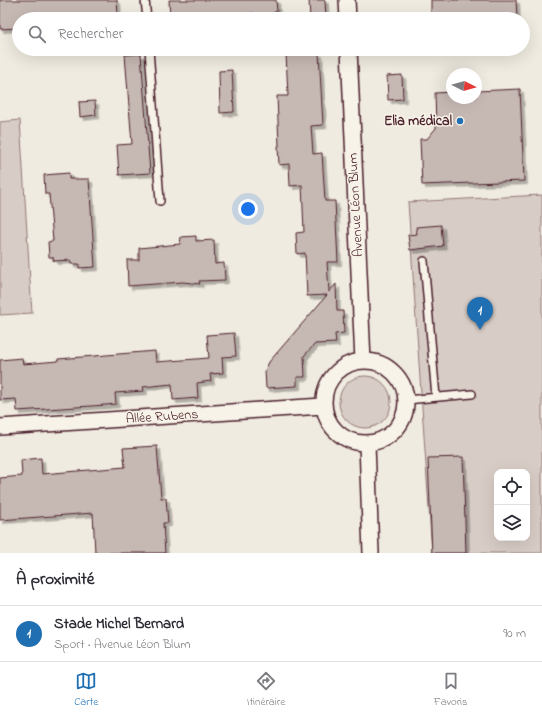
<!DOCTYPE html>
<html lang="fr">
<meta charset="utf-8">
<style>
:root{--surface:#fff;--page:#f2f2f3;--text:#2b2b33;--muted:#7c7c81;--line:#e1e1e2;--accent:#1f6fb2}
body{margin:0;font-family:"Indie Flower",sans-serif;background:var(--page);color:var(--text)}
.controls{position:absolute;right:12px;bottom:12px;display:grid;overflow:hidden;border-radius:8px;box-shadow:0 4px 16px #0002}
.controls button{width:36px;height:36px;display:grid;place-items:center;padding:0;border:0;border-bottom:1px solid var(--line);background:var(--surface);color:var(--text);font:20px sans-serif}
.compass{position:absolute;left:446px;top:68px;width:36px;height:36px;border-radius:50%;background:var(--surface);box-shadow:0 4px 16px #0002;rotate:96deg}
.you{position:absolute;left:248px;top:209px;width:14px;height:14px;margin:-10px;border:3px solid #fff;border-radius:50%;background:#1a73e8;box-shadow:0 0 0 6px #1a73e833}
.badge{display:grid;place-items:center;width:26px;height:26px;border-radius:50%;background:var(--accent);color:#fff;font-size:13px;font-weight:700}
.pin{position:absolute;translate:-50% -33px;filter:drop-shadow(0 1px 2px #0008)}
.pin::after{content:'';position:absolute;top:21px;width:14px;height:12px;background:inherit;clip-path:polygon(0 0,100% 0,50% 100%)}
.list{margin:0;padding:0;list-style:none}
h2{display:flex;justify-content:space-between;align-items:center;height:52px;margin:0;padding:0 16px;font-size:17px}
h2 small{font-size:13px;font-weight:400;color:var(--muted)}
.list li{display:grid;grid-template-columns:26px 1fr auto;gap:12px;align-items:center;box-sizing:border-box;height:56px;padding:0 16px;border-top:1px solid var(--line)}
.list b{display:block;font-size:15px;white-space:nowrap}
.list p{margin:0;font-size:13px;white-space:nowrap;color:var(--muted)}
.list em{font-size:13px;font-style:normal;color:var(--muted)}
.icon{flex:none;width:22px;height:22px;fill:none;stroke:currentColor;stroke-width:2;stroke-linecap:round;stroke-linejoin:round}
.map{position:relative;flex:none;width:542px;height:553px;overflow:hidden}
.search{position:absolute;background:var(--surface);box-shadow:0 4px 16px #0002;left:12px;right:12px;top:12px;height:44px;display:flex;align-items:center;gap:10px;box-sizing:border-box;padding:0 14px;border-radius:22px;color:var(--muted);font-size:15px}
.sheet{height:108px;background:var(--surface)}
nav{display:flex;justify-content:space-around;align-items:center;box-sizing:border-box;height:56px;border-top:1px solid var(--line);background:var(--surface);font-size:11px;color:var(--muted)}
nav a{display:grid;justify-items:center;gap:2px}
nav .on{color:var(--accent)}
.map>svg:first-child{display:block}
.green{fill:#d8cdc6;stroke:#917678;fill-rule:evenodd}
.building{fill:#c6b8b3;stroke:#4a1f2b;filter:url(#shadow)}
.lines{fill:none;stroke-linecap:round;stroke-linejoin:round}
.lane-casing{stroke:#4a1f2b;stroke-width:10}
.street-casing{stroke:#4a1f2b;stroke-width:18}
.lane{stroke:#f7f3e8;stroke-width:7}
.street{stroke:#f7f3e8;stroke-width:15}
.poi-dot{fill:#1f6fb2;stroke:#f7f3e8;stroke-width:1.5}
.labels{text-anchor:middle;dominant-baseline:central;stroke-width:3;stroke-linejoin:round;paint-order:stroke}
.poi-label{font-size:14px;font-weight:bold;fill:#4a1f2b;stroke:#f7f3e8;text-anchor:end}
.street-label{font-size:14px;fill:#4a1f2b;stroke:#f7f3e8}
</style>
<div class="map">
<svg width="542" height="553" viewBox="0 0 542 553">
<defs>
<filter id="shadow"><feDropShadow dx="3.5" dy="3.5" stdDeviation="0" flood-color="#0004"/></filter>
</defs>
<rect width="100%" height="100%" fill="#f0ebe0"/>
<filter id="ink" filterUnits="userSpaceOnUse"><feTurbulence type="fractalNoise" baseFrequency=".025" numOctaves="2"/><feDisplacementMap in="SourceGraphic" scale="8" xChannelSelector="R" yChannelSelector="G"/><feConvolveMatrix kernelMatrix="1 2 1 2 8 2 1 2 1" color-interpolation-filters="sRGB"/></filter>
<g filter="url(#ink)">
<path class="green" d="M20,120l12,193 -32,2v-193z
M542,195v358h-110l-24,-351zM497,472h30v66h-30z
M339 402a26 26 0 1 1 52 0a26 26 0 1 1-52 0Z"/>
<path class="building" d="M0,0h117l1,15 -13,1v3h-86v9l-19,1z
M169,0h107l1,12h-3v7h-20v-6l-42,3 1,3h-43z
M309,0h16l1,19h-16z
M431,0h85l1,19h-86z
M319,53l4,72 -12,1 2,28 9,-1 3,48h10l3,61h-11l2,30 7,-8 1,27h6l1,22 -9,1 1,9 -21,1 -11,12 1,21h-8v9l-31,2 -1,-17 4,-9 58,-67 -20,1 -2,-43 -8,1 -1,-21 8,-1 -2,-47 -12,1 -1,-22 -10,1 -1,-19h1l-2,-50h11l-2,-42z
M141,54l9,119 -31,2 -2,-30 15,-1 -7,-89z
M232,70l2,42 -14,1 -1,-42z
M402,75l1,24 -15,1 -1,-24z
M520,89l4,92 -102,4 -2,-46h7l9,-11 -1,-35 17,-1v6h24v-7z
M95,101l1,14 -16,2 -1,-15z
M69,173v6h20l6,88 -16,1v-4h-8l-1,-4 -16,1 -1,-4h-4l-1,-15 5,-1 -4,-47h-4l-1,-19z
M441,225l2,21 -33,4 -2,-15 9,-1 -1,-7z
M196,236v5l18,-1 1,24 9,-1 1,17 -26,1 1,3 -17,-2 -55,4 -1,-26h12v-12l41,-4 1,-7z
M234,333l2,23 -14,1 1,16 -13,1 1,7 -14,2 1,15 -25,2 -1,-16 -29,3 1,4 -29,2 1,11 -10,1 -89,6 -1,-12 -16,1v-40l22,-2 1,6 35,-3v-2l97,-8 1,11 53,-4 -2,-23z
M157,446l4,52h5l2,25h-5l2,30h-70l-2,-40 -93,7v-42l22,-2 -1,-16 20,-2 1,16 83,-7 -2,-19z
M463,457l3,96h-34l-4,-95z"/>
<g class="lines">
<g class="lane-casing">
<path id="lane" d="M145,0l2,19
M149,49l11,152
M424,261l12,136
M406,400l66,-6"/>
</g>
<g class="street-casing">
<path id="street" d="M347,0l1,19
M349,49l14,312
M324 402a41 41 0 1 1 82 0a41 41 0 1 1-82 0Z
M0,427l323,-21
M367,444l4,109"/>
</g>
<use href="#lane" class="lane"/>
<use href="#street" class="street"/>
</g>
</g>
<circle class="poi-dot" cx="460" cy="121" r="4"/>
<g class="labels">
<g class="poi-label">
<text x="452" y="121">Elia médical</text>
</g>
<g class="street-label">
<text transform="translate(356 205) rotate(-93)">Avenue Léon Blum</text>
<text transform="translate(162 417) rotate(-4)">Allée Rubens</text>
</g>
</g>
</svg>
<div class="controls">
<button><svg class="icon" aria-label="locate" viewBox="0 0 24 24"><circle cx="12" cy="12" r="6"/><path d="M12 2v4M12 18v4M2 12h4M18 12h4"/></svg></button>
<button><svg class="icon" aria-label="layers" viewBox="0 0 24 24"><path d="M12 4l9 5-9 5-9-5zM3 14l9 5 9-5"/></svg></button>
</div>
<svg class="compass" viewBox="-18 -18 36 36"><path d="M0-13l5 13h-10z" fill="#e53935"/><path d="M0 13l5-13h-10z" fill="#7c7c81"/></svg>
<div class="you"></div>
<div class="pin badge" style="left:480px;top:330px">1</div>
<div class="search"><svg class="icon" aria-label="search" viewBox="0 0 24 24"><circle cx="10" cy="10" r="6"/><path d="M15 15l6 6"/></svg>Rechercher</div>
</div>
<section class="sheet">
<h2>À proximité<small></small></h2>
<ul class="list">
<li><span class="badge">1</span><div><b>Stade Michel Bernard</b><p>Sport · Avenue Léon Blum</p></div><em>90 m</em></li>
</ul>
</section>
<nav>
<a class="on"><svg class="icon" aria-label="map" viewBox="0 0 24 24"><path d="M3 6l6-2 6 2 6-2v14l-6 2-6-2-6 2zM9 4v14M15 6v14"/></svg>Carte</a>
<a><svg class="icon" aria-label="directions" viewBox="0 0 24 24"><path d="M12 3l9 9-9 9-9-9zM9 14v-3h6M13 9l2 2-2 2"/></svg>Itinéraire</a>
<a><svg class="icon" aria-label="saved" viewBox="0 0 24 24"><path d="M7 4h10v16l-5-4-5 4z"/></svg>Favoris</a>
</nav>
